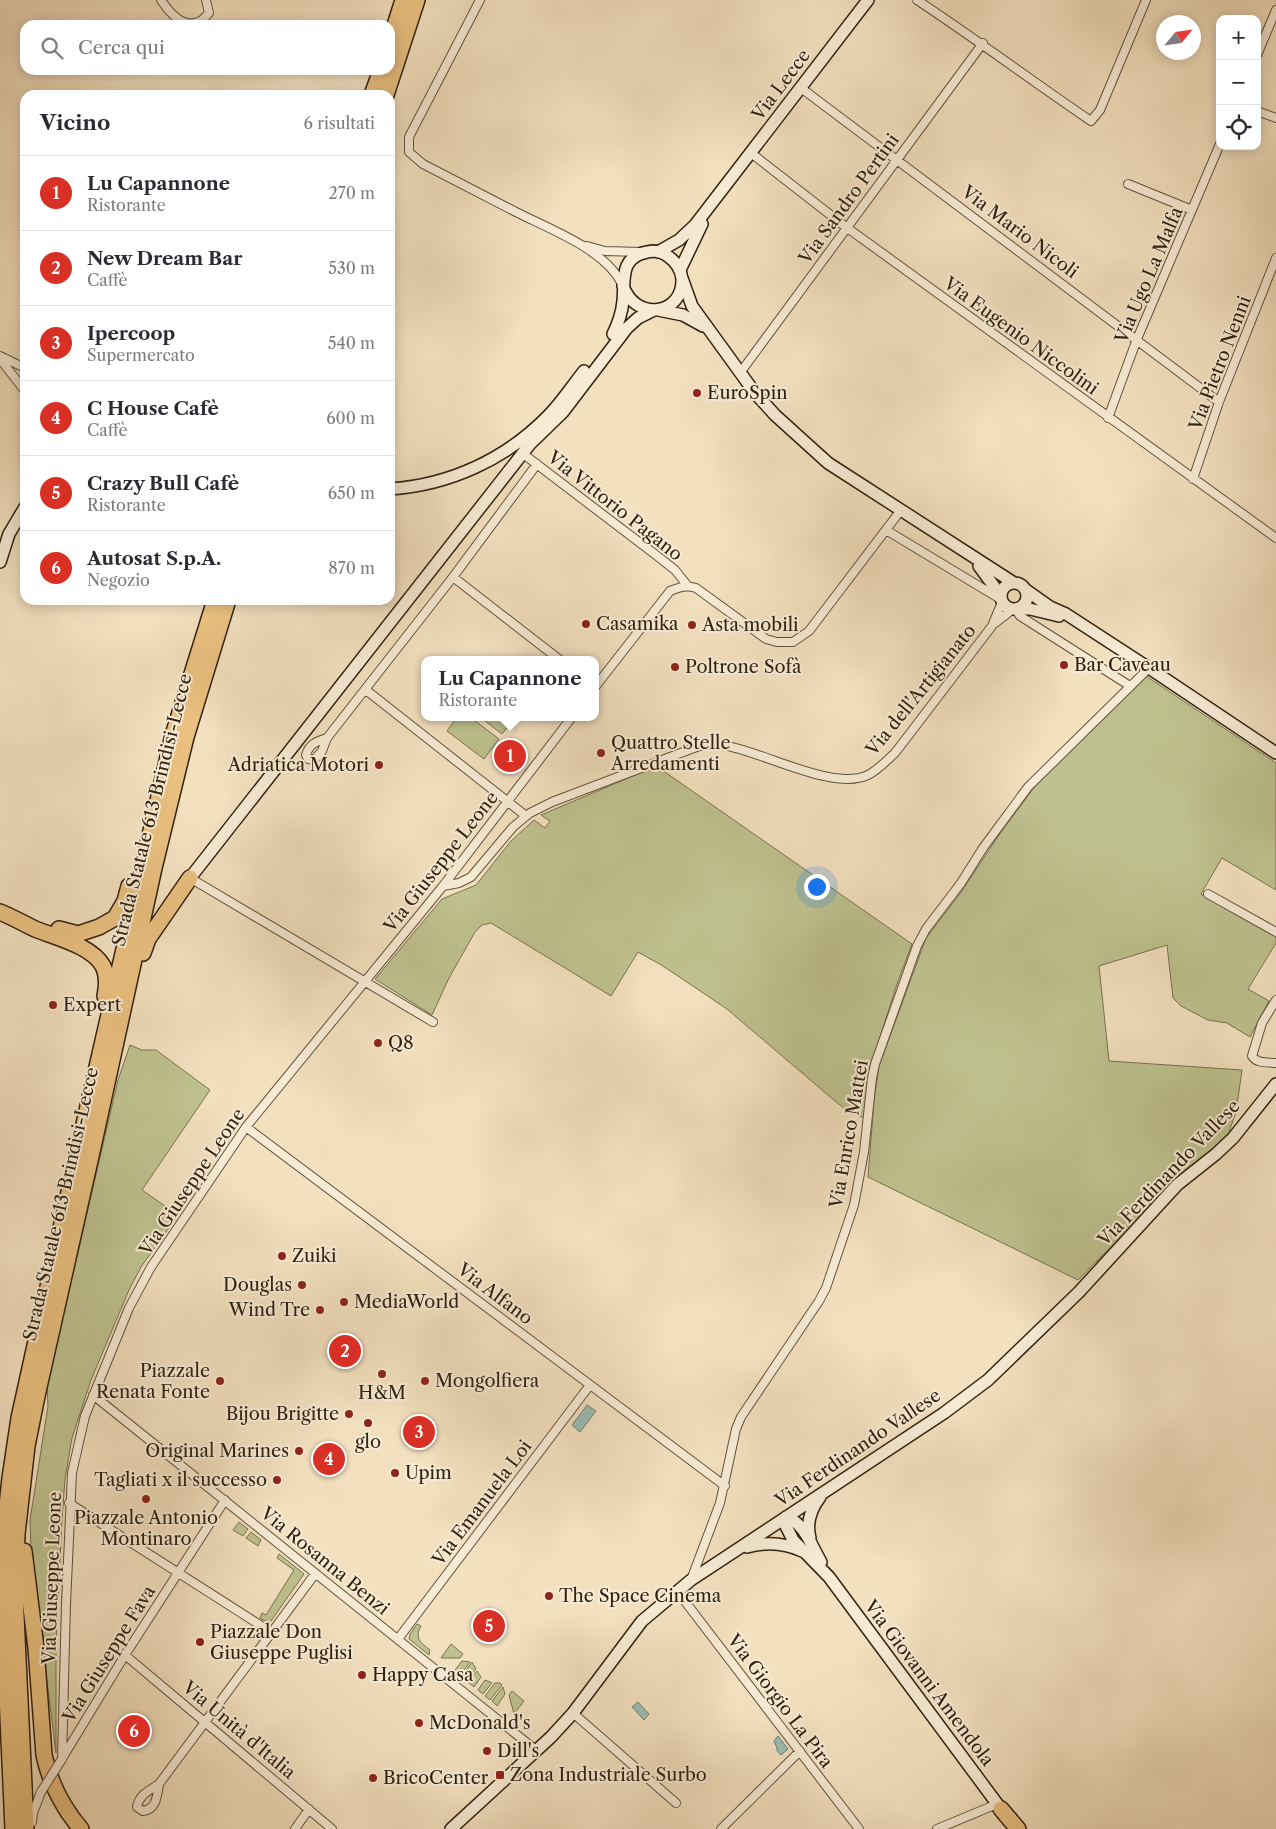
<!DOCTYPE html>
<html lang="it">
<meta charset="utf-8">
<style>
:root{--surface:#fff;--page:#f7f7f7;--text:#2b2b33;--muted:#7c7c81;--line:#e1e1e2;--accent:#d93025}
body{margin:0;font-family:"Libre Caslon Text",serif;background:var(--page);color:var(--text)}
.controls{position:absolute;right:15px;top:15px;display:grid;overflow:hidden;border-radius:10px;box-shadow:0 2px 12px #0003}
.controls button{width:45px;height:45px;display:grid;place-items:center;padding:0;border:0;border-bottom:1px solid var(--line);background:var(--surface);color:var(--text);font:25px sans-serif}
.compass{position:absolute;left:1156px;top:15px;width:45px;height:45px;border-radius:50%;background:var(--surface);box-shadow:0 2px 12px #0003;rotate:61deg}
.you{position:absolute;left:816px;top:886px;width:18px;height:18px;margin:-12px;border:4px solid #fff;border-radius:50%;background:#1a73e8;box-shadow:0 0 0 8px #1a73e833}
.badge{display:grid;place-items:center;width:32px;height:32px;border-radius:50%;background:var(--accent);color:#fff;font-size:16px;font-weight:700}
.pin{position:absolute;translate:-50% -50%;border:2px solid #fff;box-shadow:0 1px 5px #0006}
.popup{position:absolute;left:421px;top:656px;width:178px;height:65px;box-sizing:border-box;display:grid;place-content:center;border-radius:10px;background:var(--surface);filter:drop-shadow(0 1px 4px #0005);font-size:16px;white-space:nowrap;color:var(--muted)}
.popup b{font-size:19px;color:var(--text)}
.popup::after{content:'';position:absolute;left:50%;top:100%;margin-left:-10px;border:10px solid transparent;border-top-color:var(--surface)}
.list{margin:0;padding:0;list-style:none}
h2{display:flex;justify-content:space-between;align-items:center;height:65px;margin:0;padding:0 20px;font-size:21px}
h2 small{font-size:16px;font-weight:400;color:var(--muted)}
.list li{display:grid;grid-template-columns:32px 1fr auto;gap:15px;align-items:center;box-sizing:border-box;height:75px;padding:0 20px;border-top:1px solid var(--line)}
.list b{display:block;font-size:19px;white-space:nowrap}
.list p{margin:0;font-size:16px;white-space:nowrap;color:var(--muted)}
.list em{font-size:16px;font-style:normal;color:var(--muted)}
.icon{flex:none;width:28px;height:28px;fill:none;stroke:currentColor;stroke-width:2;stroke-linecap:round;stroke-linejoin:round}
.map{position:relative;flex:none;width:1276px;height:1829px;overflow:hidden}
.search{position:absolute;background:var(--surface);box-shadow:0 2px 12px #0003;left:20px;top:20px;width:375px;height:55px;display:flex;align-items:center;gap:12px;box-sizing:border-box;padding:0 18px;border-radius:15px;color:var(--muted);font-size:19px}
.panel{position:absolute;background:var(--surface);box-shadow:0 2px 12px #0003;left:20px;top:90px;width:375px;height:515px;border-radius:15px}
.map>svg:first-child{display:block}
.green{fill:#bec18f;stroke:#787250}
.water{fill:#9bbdb4;stroke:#717f72}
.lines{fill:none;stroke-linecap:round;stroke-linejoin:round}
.street-casing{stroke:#62523c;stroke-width:10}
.secondary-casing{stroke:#312210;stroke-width:14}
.highway-casing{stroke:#312210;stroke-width:18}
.street{stroke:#f7ebd5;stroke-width:8}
.secondary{stroke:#f7ebd5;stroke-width:11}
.highway{stroke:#eac080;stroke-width:15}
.street-bridge-casing{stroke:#62523c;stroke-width:10;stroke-linecap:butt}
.street-bridge{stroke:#f7ebd5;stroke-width:8}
.poi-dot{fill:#8f2418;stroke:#f7ebd5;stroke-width:2}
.labels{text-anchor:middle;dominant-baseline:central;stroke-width:4;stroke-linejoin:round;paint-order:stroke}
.street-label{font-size:18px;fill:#312210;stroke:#f7ebd5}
.poi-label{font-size:18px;fill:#312210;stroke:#f7ebd5;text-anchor:start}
</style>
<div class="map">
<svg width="1276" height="1829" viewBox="0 0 1276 1829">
<rect width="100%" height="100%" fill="#f3e0bf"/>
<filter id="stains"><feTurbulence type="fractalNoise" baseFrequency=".004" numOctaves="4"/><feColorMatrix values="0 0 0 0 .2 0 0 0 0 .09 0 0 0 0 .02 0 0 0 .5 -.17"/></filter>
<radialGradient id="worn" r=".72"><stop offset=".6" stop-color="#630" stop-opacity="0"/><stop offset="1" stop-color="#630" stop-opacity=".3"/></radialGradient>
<path class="green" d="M1146,676l130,87v127l-54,-32 -21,36 75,43v6l-28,46 21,12 -19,36 -23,-14 -19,-3 -27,-14 -8,-8 -6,-53 -68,21 10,95 133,9 -6,42 -8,23 -20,20 -26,20 -104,105 -210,-103 6,-76 5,-35 47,-128 33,-43 42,-63 41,-55z
M457,717h13l29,22 -15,20 -37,-28z
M480,717h35l-13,17z
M661,764l2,3 -1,3 250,174 -15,40 -26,81 -4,18 -2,35 -16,-6 -14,-11 -108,-92 -64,-43 -25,-14 -27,44 -120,-73 -9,2 -7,7 -26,46 -17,37 -57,-36 67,-80 34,-14 35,-44 23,-21 11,8 5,-7 -9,-6z
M130,1045l12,5h14l54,40 -68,100 36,25 -37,52 -12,23 -38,90 -19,58 -7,41 -3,41 -6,123v110l-25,-200 -1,-33 18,-114 -1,-21 71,-305z
M239,1522l9,7 -5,7 -10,-6z
M251,1532l10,8 -3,6 -12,-8z
M279,1554l25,20 -33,47 -4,1 -7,-4 2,-5 4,2 28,-45 -17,-12z
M417,1624l4,2c-7,12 0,17 9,24l-1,5 -20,-16 1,-5z
M451,1644l12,10 -3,4h-19z
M462,1661l8,1 -10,13 -6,-4z
M472,1662l4,7 -10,11 -5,-3z
M477,1671l4,6 -7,10 -6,-5z
M485,1680l7,3 -9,11 -5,-4z
M495,1683h5l2,2 -12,15 -5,-4z
M503,1687l2,7 -8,12 -5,-5z
M512,1691l12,10 -10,13 -5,-19z"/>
<path class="water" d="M587,1405l9,6 -16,21 -8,-7z
M638,1702l11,12 -5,6 -12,-13z
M778,1736l10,13 -7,6 -4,-4v-3l-3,-7z"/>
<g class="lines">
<g class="street-casing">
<path id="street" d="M161,0c8,12 23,30 39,21 3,-1 7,-6 9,-8l-3,-13
M480,0l-71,137v15l14,12c31,16 62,32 93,48 33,17 89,37 106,72
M917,0c59,39 115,81 174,121l9,-11 46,-110
M1257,55l19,-45
M801,88l418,314
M1257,111l19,7
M751,153l95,74 430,311
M1128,184l64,26
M587,246l18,5 37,1
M0,356l25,12
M0,359l25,32
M740,373l243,-330
M1108,418l29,-79 83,-195
M522,453l134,102 19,15 12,15
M1193,479l26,-77 57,-144
M886,530l116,70
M453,577l107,83
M1015,609l5,7 110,70
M995,623l18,-14
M595,687l75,-96c10,-4 16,-6 26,-3l70,51 11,3h16l16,-11 92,-121
M366,690l160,126
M327,738c-10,3 -18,6 -21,17l2,4 6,1 8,-9 5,-13 126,-161 84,-113
M190,878l243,144
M443,886l16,-3 12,-6 42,-50 17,-14 22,-11 147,-56c8,-1 15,-3 23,-1 38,5 111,47 146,30 10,-5 18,-14 27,-22l97,-127 10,-24
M1208,894l68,38
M1276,1000l-14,23 -10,33c5,8 16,6 24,7
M246,1127l479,359
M93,1395l444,356
M69,1503l202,129
M691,1580l29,-77 16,-74 5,-12 78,-116 7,-13 28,-83 10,-53 8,-74 3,-14 42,-118 9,-17 35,-46 22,-35 45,-61 121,-119
M677,1591l182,238
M398,1639l192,-254
M125,1655l207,174
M573,1713l103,90
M63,1757l62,-102 100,-155
M62,1759l4,-155 6,-131 13,-57 44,-108 22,-41 95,-140 197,-241 129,-169
M159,1784c-2,11 -2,25 -16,27l-6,-4c2,-13 14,-17 22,-23l156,-210
M32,1822l1,-9 8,-21
M295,1829l14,-20
M721,1829l79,-78
M937,1829l60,-25"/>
</g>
<g class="secondary-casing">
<path id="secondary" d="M658,252l21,-12 16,-15 173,-225
M680,270l22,-46
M682,278l10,28 63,87 20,22 53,48 186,120
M658,310l25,5 20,11
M613,334c5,-10 9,-22 10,-33 2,-20 -4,-44 24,-49 8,-2 16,0 22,5 7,5 12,13 13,22 1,36 -46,43 -59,7
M390,489c60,-4 116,-30 158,-73 13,-13 24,-30 36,-45
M0,562l9,-28 16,-27
M979,566l22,30
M1001 596a13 13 0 1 1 26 0a13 13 0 1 1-26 0Z
M1026,590l24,17 16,7 83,54 127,85
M1018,609h12l29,7
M190,878l340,-434 33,-32 64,-84 11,-10 16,-8
M786,1517l-1,7 8,16 36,37 172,232
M786,1517c18,5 26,30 35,45
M810,1538c-4,-15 1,-29 10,-41
M747,1547c18,-5 38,-4 55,4
M451,1829l100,-92 22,-24 69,-92 49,-41 253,-167 44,-33 91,-88 98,-107 39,-31 17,-16 43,-54"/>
</g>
<g class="highway-casing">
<path id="highway" d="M390,41l13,-41
M372,95l9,-25
M386,95l31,-95
M0,912c12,5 23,11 35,17 20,8 57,17 68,37 5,10 4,20 2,30
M59,929l19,5 21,-7 16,-9 10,-17 4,-15
M143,953l5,-14 42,-61
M24,1551l12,97 8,107c6,28 19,53 37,74
M1001,1809l17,20
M13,1829l-10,-223v-64l7,-64 9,-60 67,-303 87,-380 42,-135
M26,1829l-11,-235 2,-60 10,-88 10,-50 56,-249 61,-279 32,-131 42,-137"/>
</g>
<use href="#street" class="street"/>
<use href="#secondary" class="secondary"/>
<use href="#highway" class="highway"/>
<g class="street-bridge-casing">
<path id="street-bridge" d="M41,1792l21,-33"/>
</g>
<use href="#street-bridge" class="street-bridge"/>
</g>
<g class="poi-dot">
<circle cx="697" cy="393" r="5"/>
<circle cx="586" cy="624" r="5"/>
<circle cx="692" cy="625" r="5"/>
<circle cx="1064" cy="665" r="5"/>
<circle cx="675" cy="667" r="5"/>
<circle cx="601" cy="753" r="5"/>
<circle cx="379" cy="765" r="5"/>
<circle cx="53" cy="1005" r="5"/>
<circle cx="378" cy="1043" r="5"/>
<circle cx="282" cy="1256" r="5"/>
<circle cx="302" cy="1285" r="5"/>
<circle cx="344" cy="1302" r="5"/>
<circle cx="320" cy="1310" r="5"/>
<circle cx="382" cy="1374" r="5"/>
<circle cx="220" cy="1381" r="5"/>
<circle cx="425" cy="1381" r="5"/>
<circle cx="349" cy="1414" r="5"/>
<circle cx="368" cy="1423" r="5"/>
<circle cx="299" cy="1451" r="5"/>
<circle cx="395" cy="1473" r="5"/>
<circle cx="277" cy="1480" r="5"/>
<circle cx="146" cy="1499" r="5"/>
<circle cx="549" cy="1596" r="5"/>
<circle cx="200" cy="1642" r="5"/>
<circle cx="362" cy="1675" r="5"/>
<circle cx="419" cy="1723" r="5"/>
<circle cx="487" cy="1751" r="5"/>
<rect x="495" y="1770" width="10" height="10" rx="2.5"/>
<circle cx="373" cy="1778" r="5"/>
</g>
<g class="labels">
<g class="street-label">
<text transform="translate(781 85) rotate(-53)">Via Lecce</text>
<text transform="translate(849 199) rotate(-54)">Via Sandro Pertini</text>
<text transform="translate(1020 232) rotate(37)">Via Mario Nicoli</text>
<text transform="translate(1149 275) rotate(-67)">Via Ugo La Malfa</text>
<text transform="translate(1021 336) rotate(36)">Via Eugenio Niccolini</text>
<text transform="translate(1220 363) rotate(-69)">Via Pietro Nenni</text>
<text transform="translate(615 506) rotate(38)">Via Vittorio Pagano</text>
<text transform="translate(921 690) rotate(-51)">Via dell'Artigianato</text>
<text transform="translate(152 810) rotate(-76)">Strada Statale 613 Brindisi-Lecce</text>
<text transform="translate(441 862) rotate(-52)">Via Giuseppe Leone</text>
<text transform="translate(849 1134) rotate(-80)">Via Enrico Mattei</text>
<text transform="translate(1169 1173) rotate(-46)">Via Ferdinando Vallese</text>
<text transform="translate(192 1182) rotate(-56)">Via Giuseppe Leone</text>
<text transform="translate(61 1204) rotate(-77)">Strada Statale 613 Brindisi-Lecce</text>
<text transform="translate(495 1294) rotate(37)">Via Alfano</text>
<text transform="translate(858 1448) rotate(-34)">Via Ferdinando Vallese</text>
<text transform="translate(482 1503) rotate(-53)">Via Emanuela Loi</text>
<text transform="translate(325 1561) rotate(39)">Via Rosanna Benzi</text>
<text transform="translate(52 1578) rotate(-88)">Via Giuseppe Leone</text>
<text transform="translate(109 1654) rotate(-58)">Via Giuseppe Fava</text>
<text transform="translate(929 1683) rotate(53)">Via Giovanni Amendola</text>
<text transform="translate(780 1701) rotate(53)">Via Giorgio La Pira</text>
<text transform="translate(239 1730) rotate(40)">Via Unità d'Italia</text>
</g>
<g class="poi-label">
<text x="707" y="393">EuroSpin</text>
<text x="596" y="624">Casamika</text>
<text x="702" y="625">Asta mobili</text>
<text x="1074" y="665">Bar Caveau</text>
<text x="685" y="667">Poltrone Sofà</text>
<text x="611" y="743">Quattro Stelle<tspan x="611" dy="21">Arredamenti</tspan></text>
<text x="369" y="765" text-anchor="end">Adriatica Motori</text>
<text x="63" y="1005">Expert</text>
<text x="388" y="1043">Q8</text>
<text x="292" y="1256">Zuiki</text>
<text x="292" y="1285" text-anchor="end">Douglas</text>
<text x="354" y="1302">MediaWorld</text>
<text x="310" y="1310" text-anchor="end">Wind Tre</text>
<text x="210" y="1371" text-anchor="end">Piazzale<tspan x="210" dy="21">Renata Fonte</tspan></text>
<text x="435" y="1381">Mongolfiera</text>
<text x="382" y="1393" text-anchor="middle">H&amp;M</text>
<text x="339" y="1414" text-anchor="end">Bijou Brigitte</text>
<text x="368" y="1442" text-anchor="middle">glo</text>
<text x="289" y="1451" text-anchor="end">Original Marines</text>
<text x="405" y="1473">Upim</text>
<text x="267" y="1480" text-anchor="end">Tagliati x il successo</text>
<text x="146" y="1518" text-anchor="middle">Piazzale Antonio<tspan x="146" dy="21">Montinaro</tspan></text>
<text x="559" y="1596">The Space Cinema</text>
<text x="210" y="1632">Piazzale Don<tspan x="210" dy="21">Giuseppe Puglisi</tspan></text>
<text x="372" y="1675">Happy Casa</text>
<text x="429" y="1723">McDonald's</text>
<text x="497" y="1751">Dill's</text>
<text x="510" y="1775">Zona Industriale Surbo</text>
<text x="383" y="1778">BricoCenter</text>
</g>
</g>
<rect width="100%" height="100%" filter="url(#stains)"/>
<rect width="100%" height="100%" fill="url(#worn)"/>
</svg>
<div class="controls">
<button>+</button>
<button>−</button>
<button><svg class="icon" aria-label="locate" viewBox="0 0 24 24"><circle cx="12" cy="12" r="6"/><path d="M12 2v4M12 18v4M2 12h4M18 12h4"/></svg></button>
</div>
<svg class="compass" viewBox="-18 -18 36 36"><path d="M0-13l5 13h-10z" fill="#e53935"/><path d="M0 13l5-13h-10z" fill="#7c7c81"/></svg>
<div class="you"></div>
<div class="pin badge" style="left:510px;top:756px">1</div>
<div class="popup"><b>Lu Capannone</b>Ristorante</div>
<div class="pin badge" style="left:345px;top:1351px">2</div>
<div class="pin badge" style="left:419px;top:1432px">3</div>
<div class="pin badge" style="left:329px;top:1459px">4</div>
<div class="pin badge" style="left:489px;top:1626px">5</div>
<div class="pin badge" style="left:134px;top:1731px">6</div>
<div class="search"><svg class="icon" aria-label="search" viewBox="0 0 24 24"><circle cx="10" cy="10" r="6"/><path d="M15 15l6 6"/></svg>Cerca qui</div>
<section class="panel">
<h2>Vicino<small>6 risultati</small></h2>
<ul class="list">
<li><span class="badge">1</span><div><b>Lu Capannone</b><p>Ristorante</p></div><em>270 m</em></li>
<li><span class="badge">2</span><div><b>New Dream Bar</b><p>Caffè</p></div><em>530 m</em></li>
<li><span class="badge">3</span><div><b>Ipercoop</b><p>Supermercato</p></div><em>540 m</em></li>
<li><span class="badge">4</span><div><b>C House Cafè</b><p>Caffè</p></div><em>600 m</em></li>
<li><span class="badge">5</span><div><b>Crazy Bull Cafè</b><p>Ristorante</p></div><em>650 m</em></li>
<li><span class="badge">6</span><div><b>Autosat S.p.A.</b><p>Negozio</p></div><em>870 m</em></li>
</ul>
</section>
</div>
